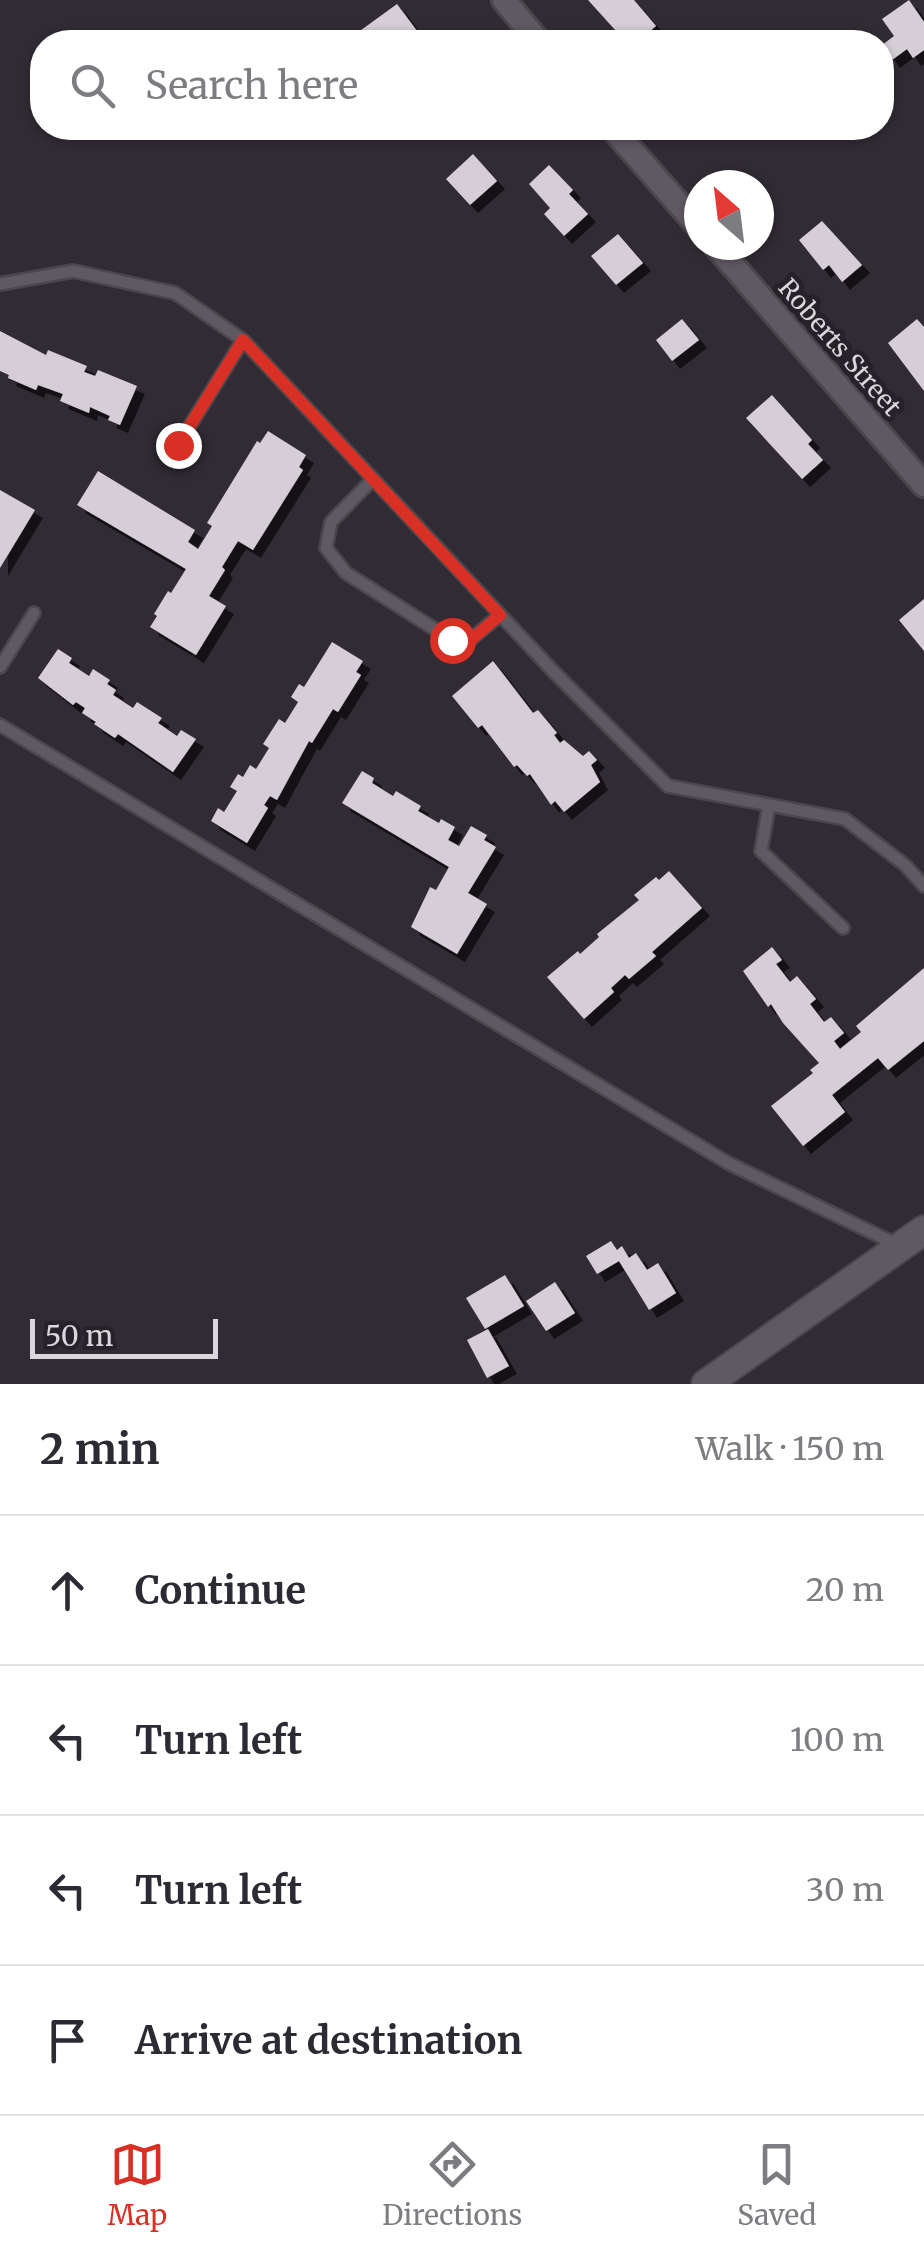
<!DOCTYPE html>
<meta charset="utf-8">
<style>
:root{--surface:#fff;--page:#f2f2f3;--text:#2b2b33;--muted:#7c7c81;--line:#e1e1e2;--accent:#d93025}
body{margin:0;font-family:Merriweather,serif;background:var(--page);color:var(--text)}
.compass{position:absolute;left:684px;top:170px;width:90px;height:90px;border-radius:50%;background:var(--surface);box-shadow:0 2px 8px #0004;rotate:332deg}
.scale{position:absolute;left:30px;bottom:25px;width:188px;box-sizing:border-box;padding-left:10px;border:5px solid #dad6db;border-top:0;font-size:28px;line-height:35px;white-space:nowrap;color:#dad6db;-webkit-text-stroke:8px #272229;paint-order:stroke}
.stop{position:absolute;width:30px;height:30px;margin:-22px;border:8px solid #d93025;border-radius:50%;background:#fff}
.stop.end{background:#d93025;border-color:#fff;box-shadow:0 2px 10px #0008}
.list{margin:0;padding:0;list-style:none}
h2{display:flex;justify-content:space-between;align-items:center;height:130px;margin:0;padding:0 40px;font-size:42px}
h2 small{font-size:32px;font-weight:400;color:var(--muted)}
.list li{display:grid;grid-template-columns:65px 1fr auto;gap:30px;align-items:center;box-sizing:border-box;height:150px;padding:0 40px;border-top:2px solid var(--line)}
.list b{display:block;font-size:38px;white-space:nowrap}
.list em{font-size:32px;font-style:normal;color:var(--muted)}
.icon{flex:none;width:55px;height:55px;fill:none;stroke:currentColor;stroke-width:2;stroke-linecap:round;stroke-linejoin:round}
.map{position:relative;flex:none;width:924px;height:1384px;overflow:hidden}
.search{position:absolute;background:var(--surface);box-shadow:0 2px 8px #0004;left:30px;right:30px;top:30px;height:110px;display:flex;align-items:center;gap:25px;box-sizing:border-box;padding:0 35px;border-radius:40px;color:var(--muted);font-size:38px}
.sheet{height:730px;background:var(--surface)}
nav{display:flex;justify-content:space-around;align-items:center;box-sizing:border-box;height:140px;border-top:2px solid var(--line);background:var(--surface);font-size:28px;color:var(--muted)}
nav a{display:grid;justify-items:center;gap:5px}
nav .on{color:var(--accent)}
.map>svg:first-child{display:block}
.building{fill:#d5ced7;filter:url(#shadow)}
.lines{fill:none;stroke-linecap:round;stroke-linejoin:round}
.service-casing{stroke:#4b464c;stroke-width:16}
.minor-casing{stroke:#4b464c;stroke-width:28}
.tertiary-casing{stroke:#4b464c;stroke-width:32}
.service{stroke:#5f5961;stroke-width:11}
.minor{stroke:#5f5961;stroke-width:22}
.tertiary{stroke:#5f5961;stroke-width:28}
.route{stroke:#d93025;stroke-width:12}
.labels{text-anchor:middle;dominant-baseline:central;stroke-width:10;stroke-linejoin:round;paint-order:stroke}
.street-label{font-size:25px;fill:#dad6db;stroke:#272229}
</style>
<div class="map">
<svg width="924" height="1384" viewBox="0 0 924 1384">
<defs>
<filter id="shadow"><feDropShadow dx="8" dy="8" stdDeviation="0" flood-color="#0009"/></filter>
</defs>
<rect width="100%" height="100%" fill="#312b33"/>
<path class="building" d="M588,0h46l22,26 -19,16h-11z
M909,0l15,22v28l-11,8 -6,-9 -15,11 -10,-15 12,-9 -12,-17z
M397,4l23,31 -10,7h-46l-7,-9z
M473,154l24,27 -27,24 -24,-26z
M549,165l24,25 -4,4 19,20 -24,22 -20,-22 6,-6 -21,-24z
M822,221l40,44 -20,17 -13,-17 -6,5 -24,-30z
M618,234l25,29 -27,22 -25,-29z
M682,319l17,21 -27,21 -16,-21z
M917,319l7,8v64l-36,-48z
M0,331l46,24 2,-5 39,16 -3,6 11,4 3,-6 39,16 -17,39 -12,-5 2,-4 -20,-9 -1,6 -29,-12 3,-7 -25,-9 -2,5 -28,-12 1,-3 -9,-4z
M772,395l40,45 -4,4 15,16 -21,19 -56,-61z
M268,431l38,24 -7,12 4,3 -50,80 -15,-9 -16,26 3,3 -16,26 17,10 -30,49 -46,-28 7,-11 -3,-2 14,-23 3,2 15,-24 -109,-64 21,-34 97,59 -7,12 10,7 14,-23 -5,-3 50,-82 3,2z
M0,490l35,20 -35,58z
M924,599v52l-25,-31z
M332,642l31,19 -7,11 5,3 -23,37 -5,-3 -21,34 -3,-2 -32,59 -7,-4 -6,9 4,3 -21,35 -36,-22 7,-13 6,4 13,-21 -7,-4 8,-13 5,3 7,-12 6,4 13,-21 -6,-4 16,-25 6,4 13,-21 -7,-5 8,-13 5,3z
M58,649l14,9 -3,5 20,13 4,-7 17,11 -3,4 9,6 -3,5 20,13 4,-6 25,16 -4,5 19,13 4,-6 15,9 -23,33 -55,-38 -3,4 -21,-14 2,-2 -14,-9 3,-5 -9,-6 -3,3 -35,-27z
M493,661l40,52 5,-3 19,23 -3,2 6,8 4,-3 19,16 6,-5 8,9 -6,5 9,17 -36,30 -9,-11 -4,4 -21,-31 -3,2 -10,-11 -3,2 -32,-42 -4,3 -26,-32z
M362,771l12,7 -2,5 21,13 3,-5 25,15 -3,5 21,12 2,-4 14,8 -7,13 11,6 12,-20 16,9 -3,5 12,7 -28,46 19,11 -30,50 -46,-27 19,-40 6,3 13,-23 -107,-64z
M669,871l33,37 -50,44 4,4 -27,23 -4,-4 -14,13 3,4 -30,27 -37,-42 31,-26 2,3 19,-17 -2,-3 42,-34 -5,-5 22,-18 3,3z
M772,947l10,13 -6,4 14,18 7,-6 19,23 -6,5 14,18 7,-5 13,16 -10,8 6,8 21,-17 -5,-6 68,-58v73l-36,29 -10,-12 -46,37 13,17 -42,34 -32,-40 42,-33 -3,-3 9,-7 -36,-40 -12,-19 -3,3 -25,-36z
M611,1241l6,9 5,-4 7,12 7,-5 11,17 11,-7 18,30 -27,17 -30,-49 -22,13 -11,-18z
M505,1275l19,31 -39,23 -19,-31z
M555,1282l20,31 -29,18 -20,-30z
M488,1329l21,37 -22,12 -20,-38z"/>
<g class="lines">
<g class="service-casing">
<path id="service" d="M0,284l73,-13 102,22 68,47 309,330 116,116 177,33 60,46 19,21
M178,445l65,-105
M373,479l-42,43 -5,26 20,25 106,67 19,-1 29,-24
M0,667l34,-54
M0,725l728,438 172,83
M769,805l-8,46 82,77"/>
</g>
<g class="minor-casing">
<path id="minor" d="M504,0l35,42
M612,128l87,99
M715,245l209,240"/>
</g>
<g class="tertiary-casing">
<path id="tertiary" d="M706,1384l218,-154"/>
</g>
<use href="#service" class="service"/>
<use href="#minor" class="minor"/>
<use href="#tertiary" class="tertiary"/>
</g>
<g class="lines">
<path class="route" d="M178,445l65,-105 257,275 -28,24 -20,1"/>
</g>
<g class="labels">
<g class="street-label">
<text transform="translate(840 347) rotate(49)">Roberts Street</text>
</g>
</g>
</svg>
<svg class="compass" viewBox="-18 -18 36 36"><path d="M0-13l5 13h-10z" fill="#e53935"/><path d="M0 13l5-13h-10z" fill="#7c7c81"/></svg>
<div class="scale">50 m</div>
<div class="stop" style="left:452px;top:640px"></div>
<div class="stop end" style="left:178px;top:445px"></div>
<div class="search"><svg class="icon" aria-label="search" viewBox="0 0 24 24"><circle cx="10" cy="10" r="6"/><path d="M15 15l6 6"/></svg>Search here</div>
</div>
<section class="sheet">
<h2>2 min<small>Walk · 150 m</small></h2>
<ul class="list">
<li><svg class="icon" aria-label="ahead" viewBox="0 0 24 24"><path d="M12 20V5M6 11l6-6 6 6"/></svg><div><b>Continue</b></div><em>20 m</em></li>
<li><svg class="icon" aria-label="left" viewBox="0 0 24 24"><path d="M17 20v-9H6M10 6l-5 5 5 5"/></svg><div><b>Turn left</b></div><em>100 m</em></li>
<li><svg class="icon" aria-label="left" viewBox="0 0 24 24"><path d="M17 20v-9H6M10 6l-5 5 5 5"/></svg><div><b>Turn left</b></div><em>30 m</em></li>
<li><svg class="icon" aria-label="arrive" viewBox="0 0 24 24"><path d="M6 21V4h12l-3 4 3 4H6"/></svg><div><b>Arrive at destination</b></div></li>
</ul>
</section>
<nav>
<a class="on"><svg class="icon" aria-label="map" viewBox="0 0 24 24"><path d="M3 6l6-2 6 2 6-2v14l-6 2-6-2-6 2zM9 4v14M15 6v14"/></svg>Map</a>
<a><svg class="icon" aria-label="directions" viewBox="0 0 24 24"><path d="M12 3l9 9-9 9-9-9zM9 14v-3h6M13 9l2 2-2 2"/></svg>Directions</a>
<a><svg class="icon" aria-label="saved" viewBox="0 0 24 24"><path d="M7 4h10v16l-5-4-5 4z"/></svg>Saved</a>
</nav>
